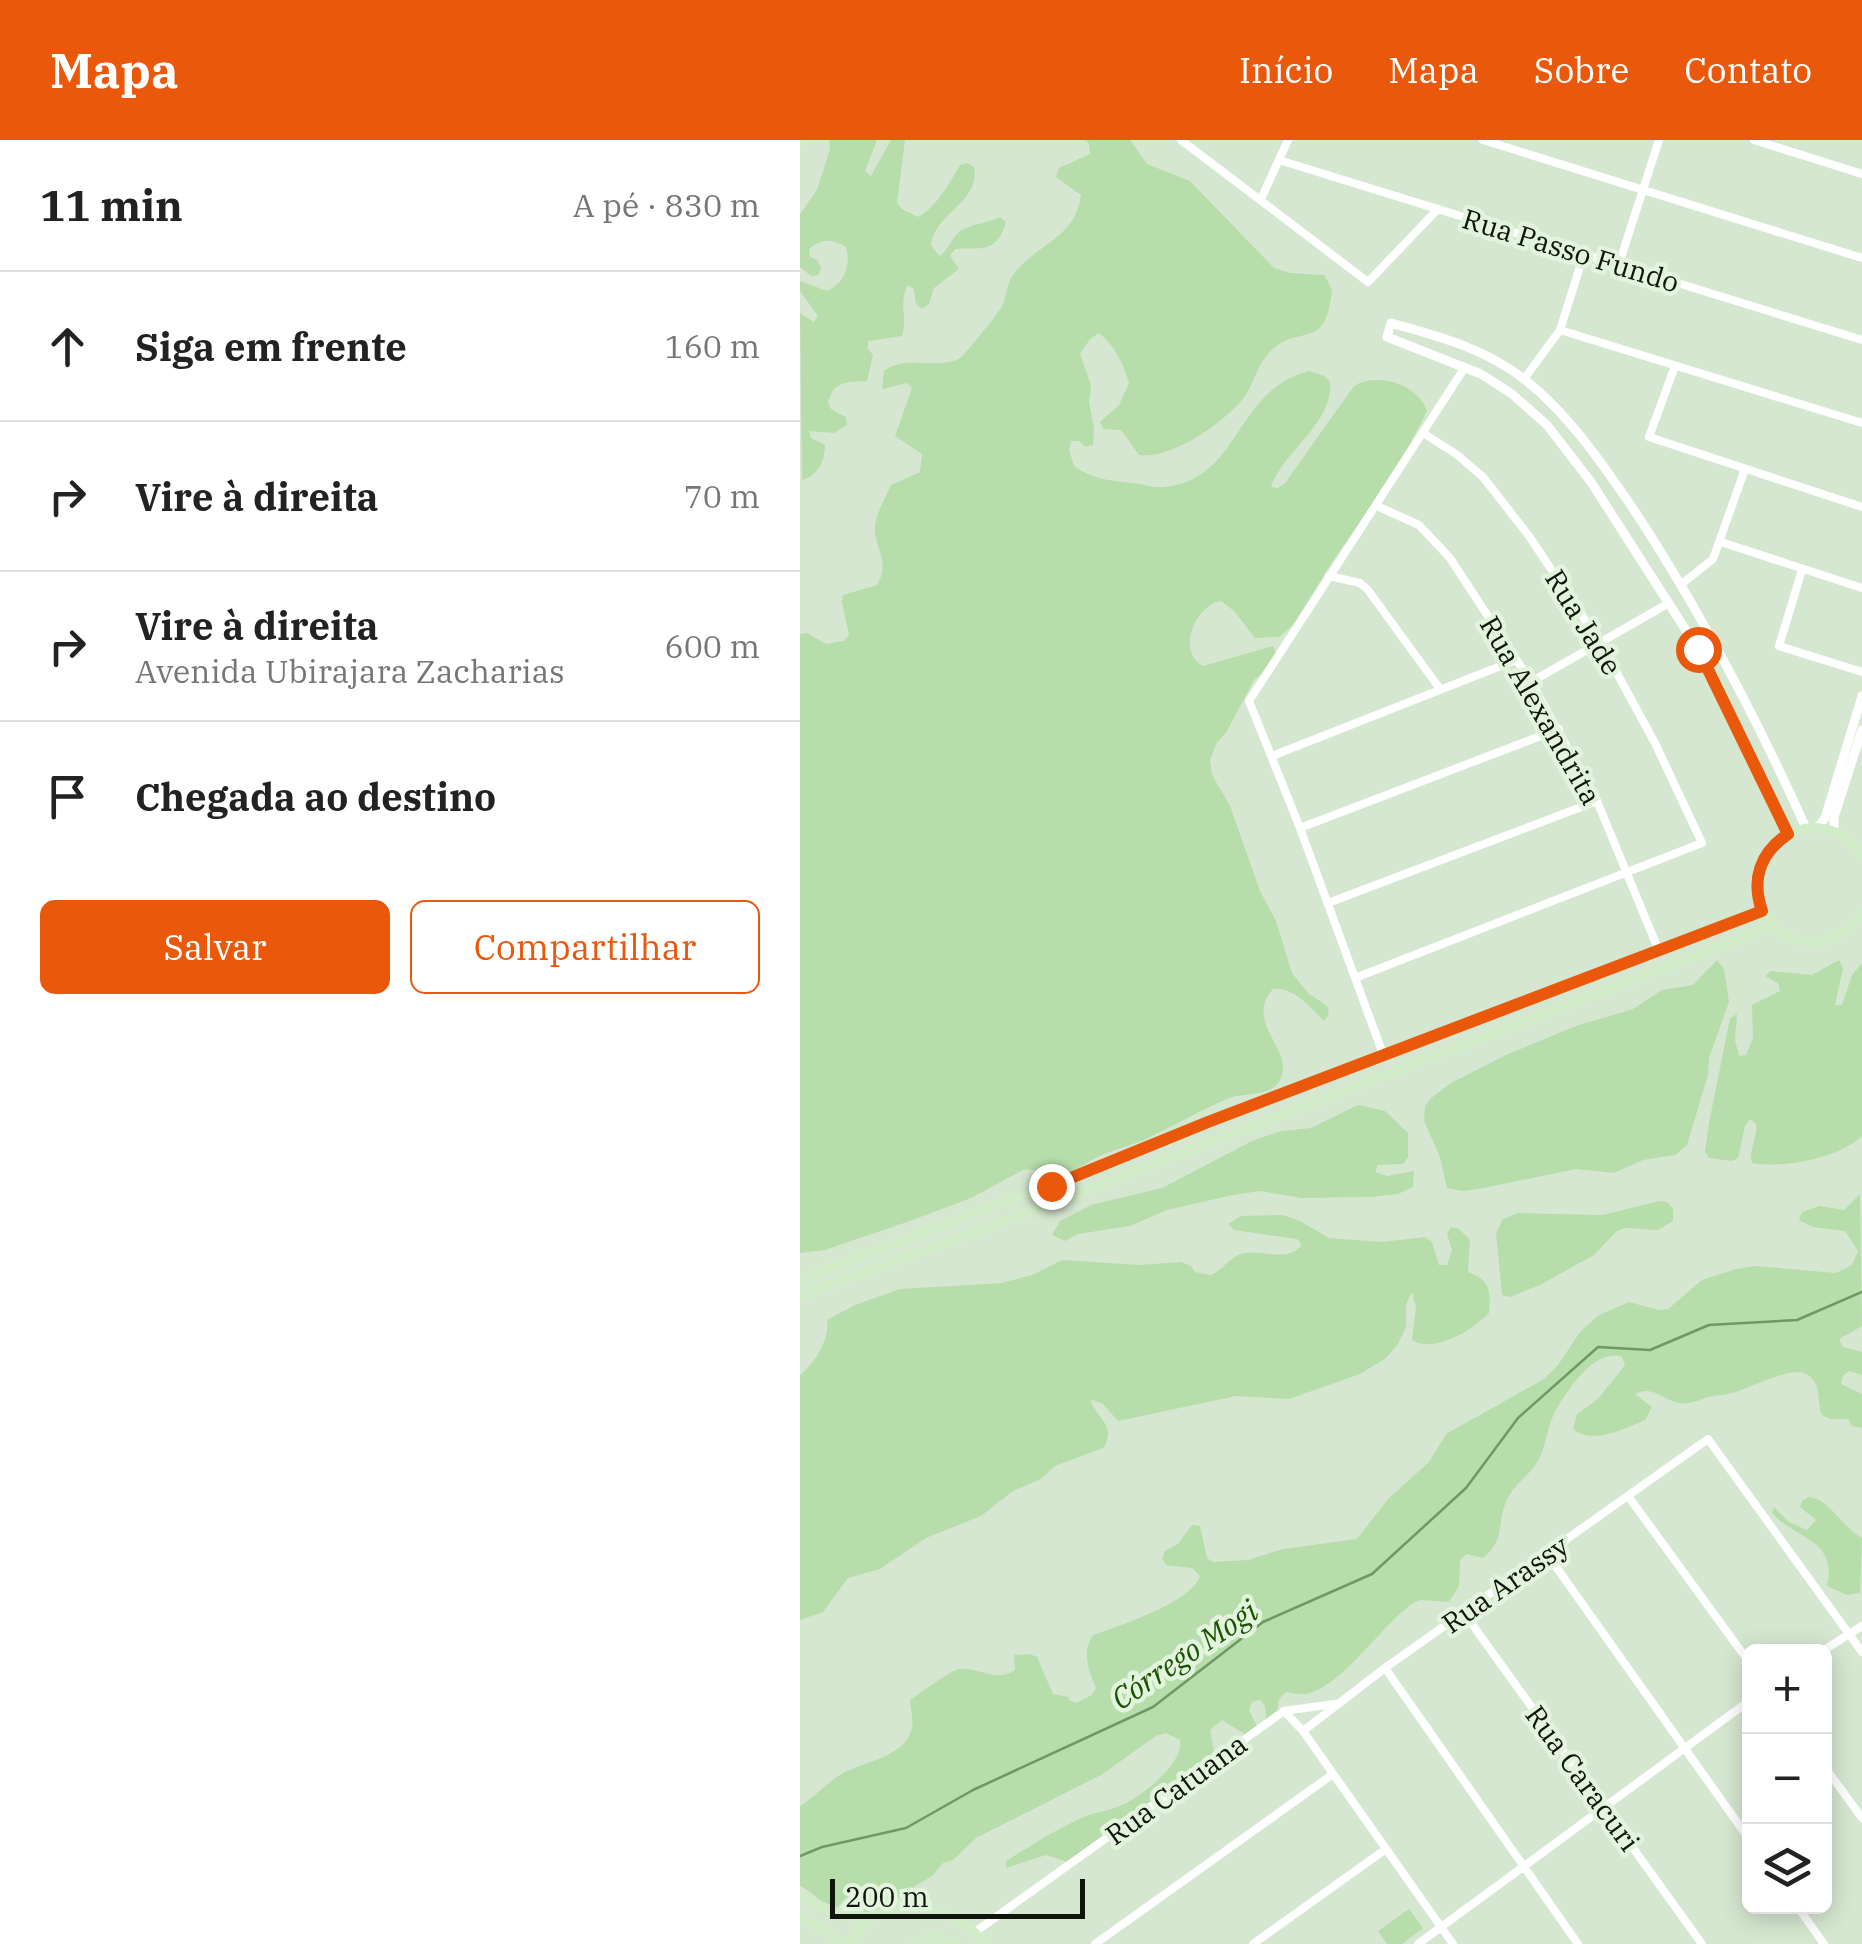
<!DOCTYPE html>
<html lang="pt">
<meta charset="utf-8">
<style>
:root{--surface:#fff;--page:#f6f6f6;--text:#222;--muted:#767676;--line:#e0e0e0;--accent:#ea580c}
body{margin:0;font-family:"IBM Plex Serif",serif;background:var(--page);color:var(--text)}
.controls{position:absolute;right:30px;bottom:30px;display:grid;overflow:hidden;border-radius:15px;box-shadow:0 5px 25px #0003}
.controls button{width:90px;height:90px;display:grid;place-items:center;padding:0;border:0;border-bottom:2px solid var(--line);background:var(--surface);color:var(--text);font:50px sans-serif}
.scale{position:absolute;left:30px;bottom:25px;width:255px;box-sizing:border-box;padding-left:10px;border:5px solid #0f140d;border-top:0;font-size:28px;line-height:35px;white-space:nowrap;color:#0f140d;-webkit-text-stroke:8px #e3f4de;paint-order:stroke}
.stop{position:absolute;width:30px;height:30px;margin:-22px;border:8px solid #ea580c;border-radius:50%;background:#fff}
.stop.end{background:#ea580c;border-color:#fff;box-shadow:0 2px 10px #0008}
.list{margin:0;padding:0;list-style:none}
h2{display:flex;justify-content:space-between;align-items:center;height:130px;margin:0;padding:0 40px;font-size:42px}
h2 small{font-size:32px;font-weight:400;color:var(--muted)}
.list li{display:grid;grid-template-columns:65px 1fr auto;gap:30px;align-items:center;box-sizing:border-box;height:150px;padding:0 40px;border-top:2px solid var(--line)}
.list b{display:block;font-size:38px;white-space:nowrap}
.list p{margin:0;font-size:32px;white-space:nowrap;color:var(--muted)}
.list em{font-size:32px;font-style:normal;color:var(--muted)}
.actions{display:flex;gap:20px;padding:30px 40px}
.actions a{flex:1;padding:22px 0;border:2px solid var(--accent);border-radius:15px;text-align:center;font-size:35px;color:var(--accent)}
.actions .main{background:var(--accent);color:#fff}
.icon{flex:none;width:55px;height:55px;fill:none;stroke:currentColor;stroke-width:2;stroke-linecap:round;stroke-linejoin:round}
.map{position:relative;flex:none;width:1062px;height:1804px;overflow:hidden}
header{display:flex;align-items:center;gap:60px;box-sizing:border-box;height:140px;padding:0 50px;background:var(--accent);color:#fff}
header strong{font-size:48px}
nav{display:flex;gap:55px;margin-inline-start:auto;font-size:35px}
main{display:flex}
aside{flex:1;background:var(--surface)}
.map>svg:first-child{display:block}
.green{fill:#b7ddab}
.lines{fill:none;stroke-linecap:round;stroke-linejoin:round}
.stream{stroke:#6f9962;stroke-width:2.5}
.minor{stroke:#fff;stroke-width:8}
.tertiary{stroke:#fff;stroke-width:9}
.secondary{stroke:#d2ecc9;stroke-width:10}
.route{stroke:#ea580c;stroke-width:12}
.labels{text-anchor:middle;dominant-baseline:central;stroke-width:9;stroke-linejoin:round;paint-order:stroke}
.street-label{font-size:28px;fill:#0f140d;stroke:#e3f4de}
.water-label{font-size:30px;font-style:italic;fill:#1b5300;stroke:#e3f4de}
</style>
<header>
<strong>Mapa</strong>
<nav><a>Início</a><a>Mapa</a><a>Sobre</a><a>Contato</a></nav>
</header>
<main>
<aside>
<h2>11 min<small>A pé · 830 m</small></h2>
<ul class="list">
<li><svg class="icon" aria-label="ahead" viewBox="0 0 24 24"><path d="M12 20V5M6 11l6-6 6 6"/></svg><div><b>Siga em frente</b></div><em>160 m</em></li>
<li><svg class="icon" aria-label="right" viewBox="0 0 24 24"><path d="M7 20v-9h11M14 6l5 5-5 5"/></svg><div><b>Vire à direita</b></div><em>70 m</em></li>
<li><svg class="icon" aria-label="right" viewBox="0 0 24 24"><path d="M7 20v-9h11M14 6l5 5-5 5"/></svg><div><b>Vire à direita</b><p>Avenida Ubirajara Zacharias</p></div><em>600 m</em></li>
<li><svg class="icon" aria-label="arrive" viewBox="0 0 24 24"><path d="M6 21V4h12l-3 4 3 4H6"/></svg><div><b>Chegada ao destino</b></div></li>
</ul>
<div class="actions"><a class="main">Salvar</a><a>Compartilhar</a></div>
</aside>
<div class="map">
<svg width="1062" height="1804" viewBox="0 0 1062 1804">
<rect width="100%" height="100%" fill="#d6e7d1"/>
<path class="green" d="M29,0h48l-12,31 6,5 20,-36h14l-8,63 5,6 16,8c19,-10 31,-34 42,-52l7,-2 7,4c7,35 -40,46 -43,78l8,11c11,-6 11,-17 21,-25 11,-7 28,-8 40,-14l6,5c-10,33 -25,25 -51,27l-5,7 9,13 -25,19 -5,16 -7,5 -6,-5 -2,-15 -6,-4c-10,18 0,32 -6,51l-34,5v8l5,6 -6,26c-20,2 -32,-2 -39,21l3,7 15,8 1,8 -13,8 -25,-2 2,7 14,7c0,16 -7,31 -23,35l-2,-167 14,9 4,-6 -18,-25v-10l27,10c18,-8 24,-26 19,-44 -15,-8 -23,-9 -37,2l1,8 7,3 4,7 -2,8 -8,1 -11,-9v-53l17,-24 13,-41z
M285,0h45l17,24 43,17 84,87 16,5 34,2 8,14c-6,67 -35,31 -65,66 -10,11 -13,28 -22,41 -19,26 -74,64 -106,59l-18,-25 -18,-1 -3,-7 19,-17 10,-22c-6,-20 -14,-37 -30,-50l-9,6 -10,15 11,31 -2,17 5,26 -1,17 -8,2 -6,-6h-8l-2,9 5,16c17,13 38,15 59,17 10,1 20,5 31,4 77,-7 70,-97 145,-116l16,5 5,6c4,41 -47,69 -59,105l7,1 7,-5 69,-97c23,-14 64,-2 73,25l-30,58 -65,93 -39,63 -14,12 -24,1 -21,-27 -13,-10c-26,4 -45,51 -18,65l70,-20 3,7 -8,15 -14,12 -27,51 -11,13 -6,16 2,15 18,31 30,85 16,30 16,52 16,20 19,13 2,8 -5,7c-14,-14 -30,-34 -51,-32 -31,35 25,62 6,93 -9,14 -36,11 -50,16 -29,12 -55,28 -83,41 -14,6 -30,10 -44,16 -12,5 -22,14 -34,17 -17,5 -30,-5 -45,-2l-52,28 -64,24 -82,28 -25,3v-619l7,-1 19,11 18,-3 5,-6 -7,-33 1,-7 34,-10c13,-22 0,-32 -2,-54 -1,-15 10,-32 16,-46l29,-13 2,-18 -27,-18 17,-48 -5,-5 -25,6 2,-18c22,-18 54,0 76,-13 5,-3 42,-49 43,-54 4,-9 4,-21 10,-29 24,-32 63,-37 68,-80l-25,-18 3,-9 31,-14 -1,-10z
M917,820l7,9 5,33 -20,56 -1,17 -21,70 -12,10 -32,5 -29,13 -38,-4 -97,20 -16,2 -16,-3 -7,-31 -16,-36 1,-15 5,-7 21,-16 55,-28 70,-29 57,-17 29,-19 31,-5z
M1039,820l4,8 -8,37h7l10,-30 10,-12v173c-23,22 -79,33 -110,27 -4,-13 6,-25 4,-39l-6,-5 -5,7 -7,32 -6,3 -23,-3 -4,-7 4,-28 21,-105 7,-4 -2,26 4,16 7,-1 7,-17 -1,-33 28,-14 -2,-8 -13,-7 6,-5 41,4z
M558,965l27,6 23,22v24l-5,7 -25,1 -3,7 12,4 27,-5 -1,16 -15,7 -27,3 -69,1 -42,-7 -27,4 -66,15 -37,16 -52,8 -13,7 -13,-6 8,-14 31,-16 71,-17 90,-47 29,-10 30,-3z
M1060,1054l2,132 -23,13 4,8 19,5v23l-13,-4 -6,5 -2,8 21,10v34l-10,-2 -4,-7h-18l-8,-4c-6,-14 1,-32 -16,-41 -16,-8 -58,15 -74,19 -8,2 -15,2 -23,4 -10,3 -21,8 -31,6 -17,-4 -25,-18 -43,-9l17,13 -7,13c-20,9 -54,25 -72,9l4,-15 21,-15 27,-34 -3,-8c-27,-10 -57,36 -68,57 -7,14 -8,31 -15,45 -8,16 -26,25 -33,43 -10,24 0,37 -23,56l-16,-4 -7,6 -1,26 -10,16 -28,-2 -8,3c-32,23 -69,80 -103,90 -8,3 -16,0 -24,-1l-7,7 -2,14 -11,7 -1,-14 -5,-6 -8,2 -3,8 8,16 -9,10 -26,-16 -12,10 4,20 -4,11 -30,18 -9,11 -103,72 -22,-7 -40,13v-7c23,-14 44,-28 69,-40 14,-8 30,-9 45,-15 21,-9 64,-42 60,-66l-14,-7 -10,3 -55,39 -125,63 -23,22 -10,3 -11,13 -28,17 -11,12 -23,8 -8,-2 -7,-13 -8,-1 -10,11c-17,-4 -22,-15 -37,-22v-80c16,-10 29,-26 45,-34 20,-10 59,-16 66,-41 4,-11 -1,-20 -1,-31 9,-6 41,-30 49,-31 21,-2 36,14 56,1l-1,-15 16,-1 7,3 16,37 16,3v3l7,3 16,-8 4,-7c-7,-17 -15,-36 -3,-53 26,-9 99,-33 107,-59l-8,-8 -26,-3 -4,-7 3,-7 13,-7 14,-19 8,1 7,32 6,4 35,-2 35,-11 74,-10 31,-40 41,-37 17,-28 98,-55 14,-14 22,-33 19,-17 30,-13 30,8 9,-1 34,-29 34,-11 20,-3 80,7 16,-8 6,-14 -13,-20 -32,-4 -14,-7 3,-8 18,-6 24,4z
M859,1061l8,1 6,6v13l-15,9 -33,-2 -8,3 -23,24 -54,30 -30,12 -8,-2 -6,-62 7,-14 15,-6 84,2z
M483,1075l17,6 29,17 53,4 43,-5 7,5 7,23h8l5,-15 -5,-16 4,-7 8,2 11,11 -2,32c22,8 23,18 21,41 -16,17 -55,41 -77,27l4,-33 -4,-15 -6,12v23l-8,17 -12,14 -26,16 -71,25 -53,-3 -118,25 -15,-17 -13,-5c6,19 28,27 13,49l-48,18 -14,13 -28,12 -32,25 -55,22 -46,31 -32,9 -25,34 -23,8v-245c15,-12 30,-36 27,-55l28,-15 45,-16 102,-6 30,-8 30,-15 77,5 42,-3 10,4 4,6 16,3c11,-5 17,-15 27,-20 23,-9 47,10 64,-10l-5,-6 -63,-9 -6,-6 13,-8z
M1008,1357c22,1 34,31 54,41l-2,55 -13,2 -20,-9c11,-47 -31,-46 -55,-73l2,-6 15,15 18,8 9,-10 -16,-13 2,-6z
M609,1769l14,19 -21,16h-15l-9,-13z"/>
<g class="lines">
<path class="stream" d="M0,1716l22,-9 84,-19 67,-38 180,-83 110,-85 109,-48 94,-86 52,-70 80,-71 52,3 59,-25 88,-5 65,-28"/>
<path class="minor" d="M381,0l187,142 70,-73
M683,0l379,118
M954,0l108,34
M479,20l583,180
M461,59l27,-59
M819,124l40,-124
M760,190l302,93
M875,226l-26,71 213,70
M724,239l36,-49 24,-76
M577,366l42,19 31,33 81,124 66,119 62,150
M921,402l141,46
M1002,430l-23,76 83,26
M529,436l31,7 8,7 72,99
M883,443l30,-24 32,-90
M731,542l138,-79
M472,616l244,-96
M500,688l259,-99
M528,763l269,-102
M555,838l347,-135 -47,-100 -54,-99 -72,-108 -46,-59 -27,-23 -33,-21
M583,914l-83,-226 -51,-127 216,-334
M828,1356l121,166
M747,1414l202,285
M664,1473l238,331
M1021,1512l41,-26
M585,1528l193,276
M484,1571l19,20 150,213
M503,1591l82,-63 323,-229 154,213
M1024,1626l38,52
M997,1766l27,38
M175,1792l309,-221 50,-7
M295,1804l238,-170
M453,1804l133,-95
M618,1804l331,-243"/>
<path class="tertiary" d="M1017,688l8,-10 37,-122
M1034,692v-15l28,-87
M988,694l-90,-185 -107,-167 -44,-57 -35,-31 -31,-20 -94,-37 4,-14c47,13 93,25 133,56 45,35 80,87 112,134 66,101 121,206 170,315"/>
<path class="secondary" d="M0,4l2,-4
M1062,716c-45,-68 -141,2 -93,65 10,12 25,20 41,21 22,1 40,-10 52,-28
M0,1140l962,-369
M0,1156l233,-85 740,-285
M0,1756c20,10 43,23 66,21 13,-1 25,-8 38,-10 31,-5 62,16 82,37
M0,1776l45,28
M51,1804l16,-27
M115,1804l19,-7 22,7"/>
</g>
<g class="lines">
<path class="route" d="M251,1046l157,-64 554,-211c-11,-32 -2,-58 26,-77l-90,-185"/>
</g>
<g class="labels">
<g class="street-label">
<text transform="translate(771 110) rotate(17)">Rua Passo Fundo</text>
<text transform="translate(784 482) rotate(58)">Rua Jade</text>
<text transform="translate(741 570) rotate(60)">Rua Alexandrita</text>
<text transform="translate(705 1444) rotate(-35)">Rua Arassy</text>
<text transform="translate(783 1638) rotate(54)">Rua Caracuri</text>
<text transform="translate(376 1649) rotate(-36)">Rua Catuana</text>
</g>
<g class="water-label">
<text transform="translate(384 1514) rotate(-34)">Córrego Mogi</text>
</g>
</g>
</svg>
<div class="controls">
<button>+</button>
<button>−</button>
<button><svg class="icon" aria-label="layers" viewBox="0 0 24 24"><path d="M12 4l9 5-9 5-9-5zM3 14l9 5 9-5"/></svg></button>
</div>
<div class="scale">200 m</div>
<div class="stop" style="left:898px;top:509px"></div>
<div class="stop end" style="left:251px;top:1046px"></div>
</div>
</main>
